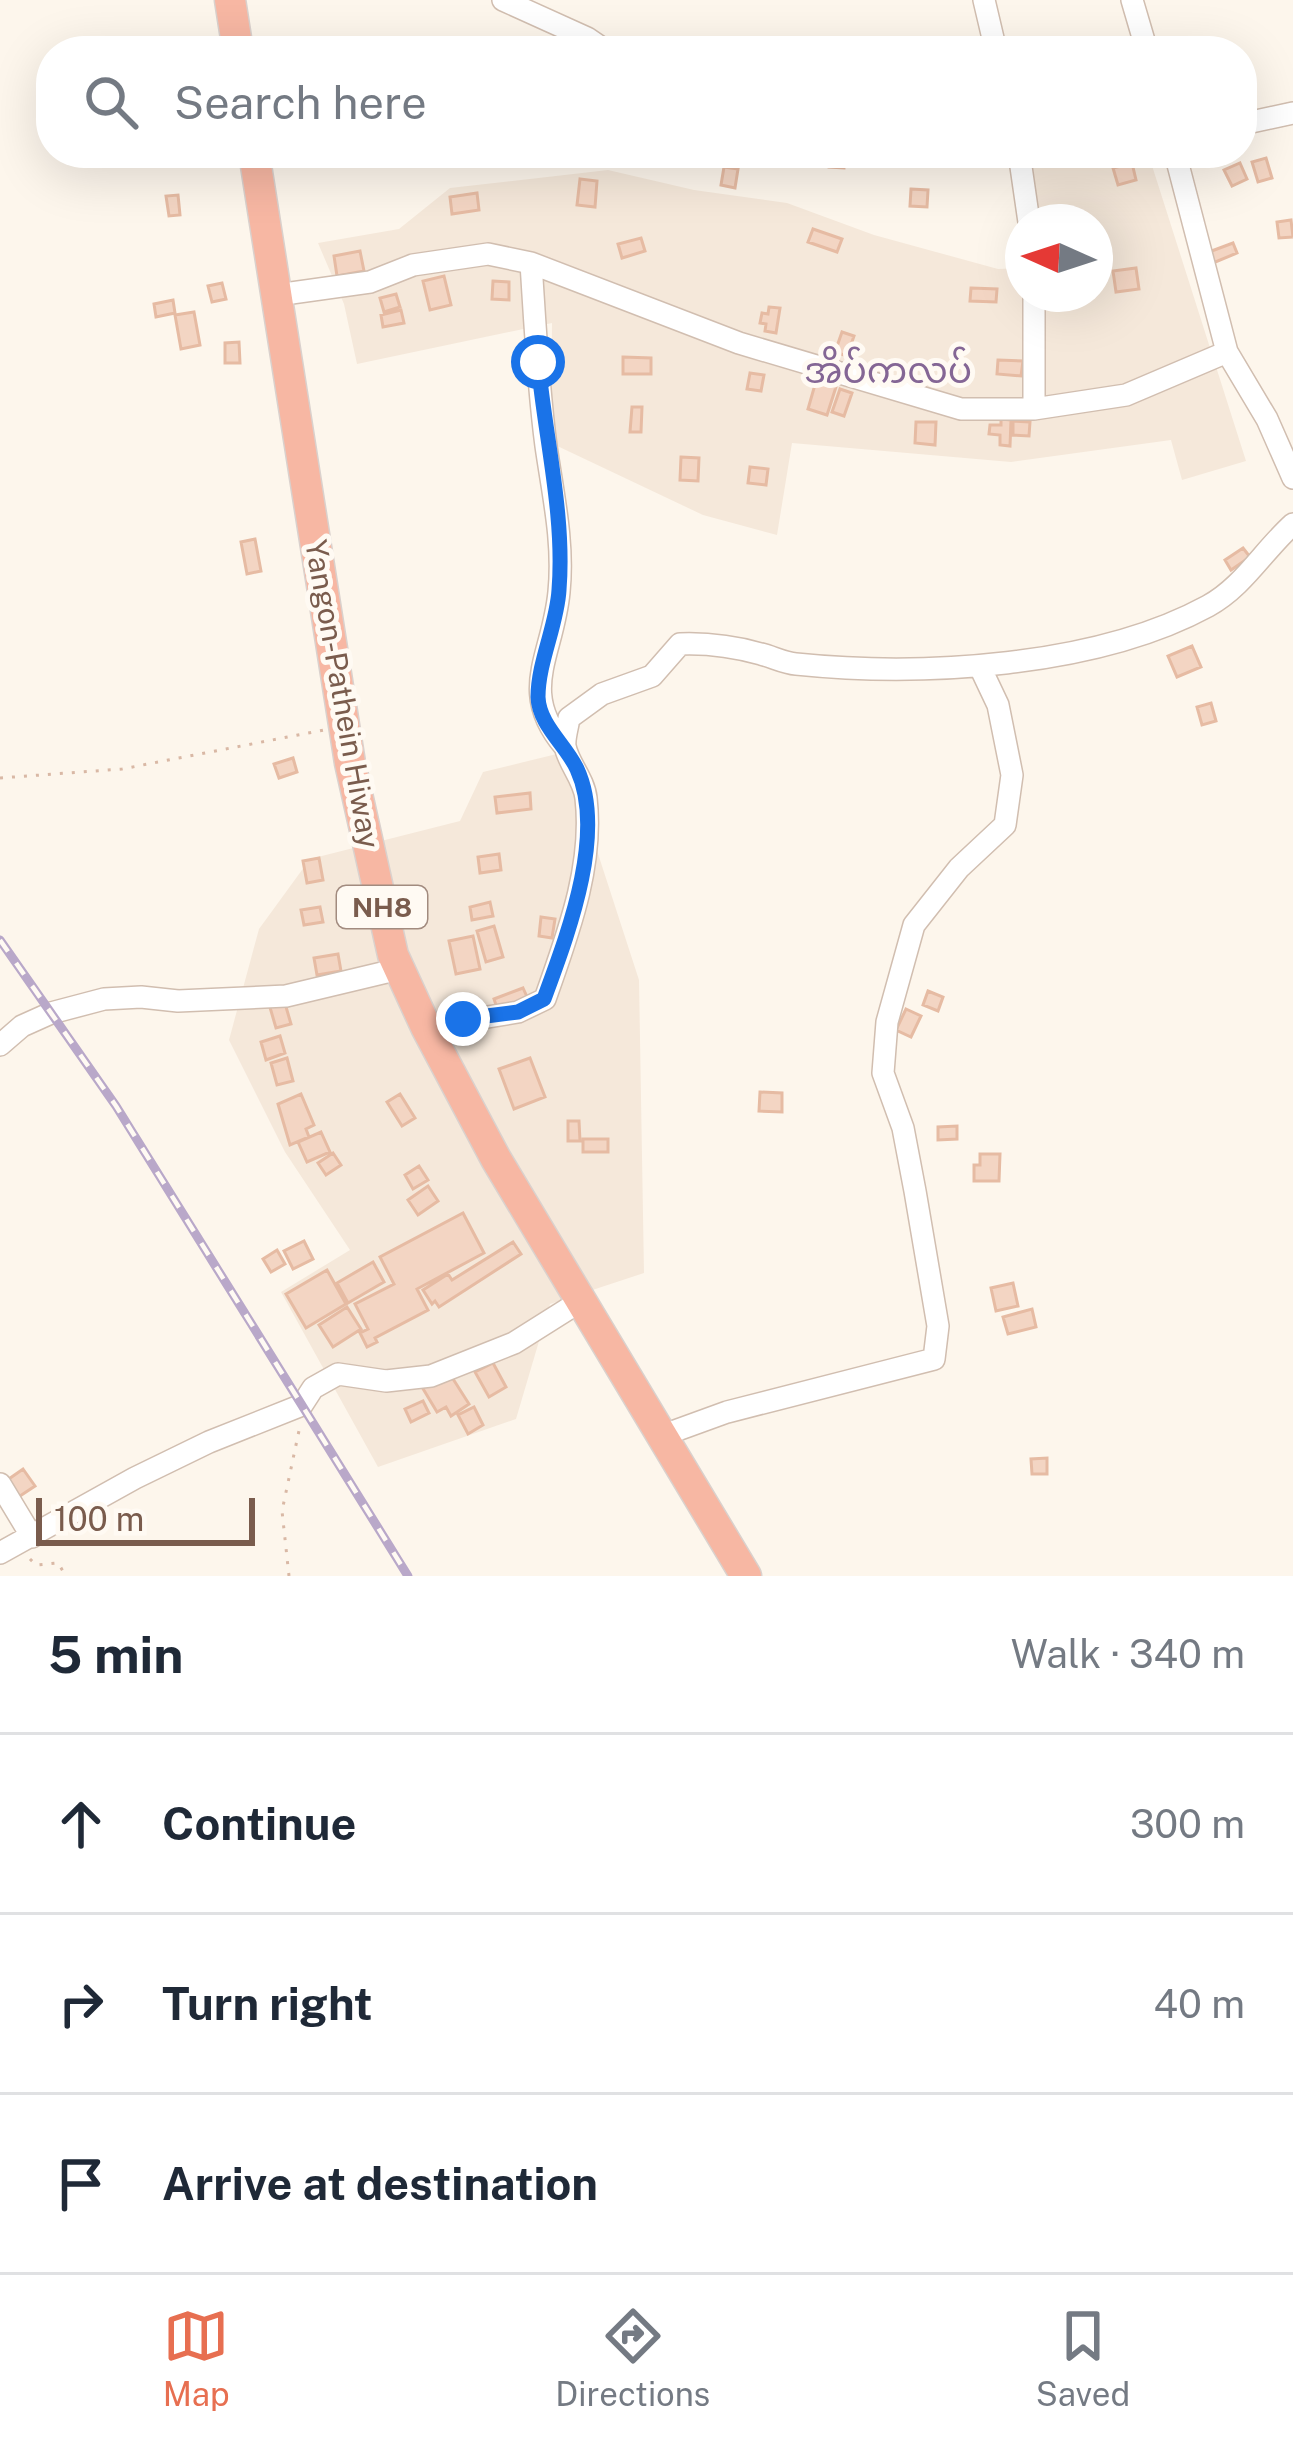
<!DOCTYPE html>
<meta charset="utf-8">
<style>
:root{--surface:#fff;--page:#f2f2f3;--text:#1f2937;--muted:#747a83;--line:#e0e1e3;--accent:#e76f51}
body{margin:0;font-family:"Public Sans","Noto Sans Myanmar",sans-serif;background:var(--page);color:var(--text)}
.compass{position:absolute;left:1005px;top:204px;width:108px;height:108px;border-radius:50%;background:var(--surface);box-shadow:0 12px 48px #0002;rotate:273deg}
.scale{position:absolute;left:36px;bottom:30px;width:219px;box-sizing:border-box;padding-left:12px;border:6px solid #7a5c4d;border-top:0;font-size:33px;line-height:42px;white-space:nowrap;color:#7a5c4d;-webkit-text-stroke:9px #fffaf3;paint-order:stroke}
.stop{position:absolute;width:36px;height:36px;margin:-27px;border:9px solid #1a73e8;border-radius:50%;background:#fff}
.stop.end{background:#1a73e8;border-color:#fff;box-shadow:0 3px 12px #0008}
.list{margin:0;padding:0;list-style:none}
h2{display:flex;justify-content:space-between;align-items:center;height:156px;margin:0;padding:0 48px;font-size:51px}
h2 small{font-size:39px;font-weight:400;color:var(--muted)}
.list li{display:grid;grid-template-columns:78px 1fr auto;gap:36px;align-items:center;box-sizing:border-box;height:180px;padding:0 48px;border-top:3px solid var(--line)}
.list b{display:block;font-size:45px;white-space:nowrap}
.list em{font-size:39px;font-style:normal;color:var(--muted)}
.icon{flex:none;width:66px;height:66px;fill:none;stroke:currentColor;stroke-width:2;stroke-linecap:round;stroke-linejoin:round}
.map{position:relative;flex:none;width:1293px;height:1576px;overflow:hidden}
.search{position:absolute;background:var(--surface);box-shadow:0 12px 48px #0002;left:36px;right:36px;top:36px;height:132px;display:flex;align-items:center;gap:30px;box-sizing:border-box;padding:0 42px;border-radius:48px;color:var(--muted);font-size:45px}
.sheet{height:696px;background:var(--surface)}
nav{display:flex;justify-content:space-around;align-items:center;box-sizing:border-box;height:168px;border-top:3px solid var(--line);background:var(--surface);font-size:33px;color:var(--muted)}
nav a{display:grid;justify-items:center;gap:6px}
nav .on{color:var(--accent)}
.map>svg:first-child{display:block}
.residential{fill:#f5e8da}
.building{fill:#f3d5c3;stroke:#e6bba3;stroke-width:3}
.lines{fill:none;stroke-linecap:round;stroke-linejoin:round}
.minor-casing{stroke:#d1beb0;stroke-width:24}
.highway-casing{stroke:#dad1cd;stroke-width:33}
.path{stroke:#d9b8a5;stroke-width:3;stroke-dasharray:3 9;stroke-linecap:butt}
.minor{stroke:#fff;stroke-width:21}
.highway{stroke:#f7b7a3;stroke-width:30}
.rail-casing{stroke:#b9a8c9;stroke-width:9}
.rail{stroke:#fffaf3;stroke-width:4.5;stroke-dasharray:14;stroke-linecap:butt}
.route{stroke:#1a73e8;stroke-width:15}
.labels{text-anchor:middle;dominant-baseline:central;stroke-width:10;stroke-linejoin:round;paint-order:stroke}
.shield{fill:#fffaf3;stroke:#a28b7f;stroke-width:3}
.shield-label{font-size:27px;font-weight:bold;fill:#7a5c4d}
.street-label{font-size:30px;fill:#7a5c4d;stroke:#fffaf3}
.quarter-label{font-size:36px;fill:#846695;stroke:#fffaf3}
</style>
<div class="map">
<svg width="1293" height="1576" viewBox="0 0 1293 1576">
<rect width="100%" height="100%" fill="#fdf6ec"/>
<path class="residential" d="M1022,153h126l98,308 -64,19 -11,-40 -160,22 -219,-19 -15,92 -74,-20 -152,-72 1,-120 -195,41 -13,-60 -26,-61 81,-14 51,-41 158,-18 86,20 93,13 87,32 124,34 25,-1v26h72v-72h-60z
M565,752l74,228 5,293 -94,31 -34,115 -138,48 -97,-175 69,-42 -65,-98 -56,-112 30,-111 51,-70 150,-38 23,-49z"/>
<path class="building" d="M829,153h16l-1,15 -15,-1z
M1266,158l6,20 -14,4 -6,-20z
M1132,163l4,17 -18,5 -5,-17z
M1240,163l7,16 -15,7 -8,-16z
M724,167l14,2 -3,19 -14,-3z
M580,179l17,2 -2,26 -18,-2z
M911,189l17,1 -1,17 -17,-1z
M477,193l2,17 -27,4 -2,-17z
M178,195l2,20 -11,1 -3,-20z
M1291,220l2,17 -14,1 -2,-16z
M813,229l29,10 -5,13 -29,-10z
M641,238l4,13 -23,7 -4,-14z
M1233,243l4,10 -24,10 -4,-11z
M360,251l4,20 -27,5 -3,-20z
M1136,268l3,21 -23,3 -3,-21z
M444,276l7,29 -21,5 -7,-29z
M493,281l16,1v18l-17,-1z
M222,283l4,16 -14,3 -4,-16z
M971,288l26,1 -1,13 -26,-1z
M396,294l4,13 -16,5 -4,-14z
M173,300l2,13 -19,4 -2,-13z
M769,307l11,1 -4,25 -11,-2 1,-7 -6,-1 2,-10 6,1z
M401,310l3,13 -21,4 -2,-12z
M194,312l6,33 -19,4 -6,-34z
M842,332l12,4 -7,20 -12,-4z
M239,342l1,21h-15v-20z
M623,357l28,1v16h-28z
M998,360l25,1 -2,15 -24,-2z
M750,373l14,2 -3,16 -14,-2z
M816,381l20,6 -9,28 -19,-6z
M840,389l12,4 -8,23 -12,-4z
M632,407h10l-1,25h-11z
M1001,419l10,1 -1,26 -10,-1v-10l-11,-1 1,-9h11z
M1013,421l17,1 -1,14 -16,-1z
M916,422h20l-1,23 -20,-2z
M681,457l18,1 -1,23 -18,-1z
M750,467l18,2 -2,16 -18,-2z
M255,539l6,32 -14,3 -6,-32z
M1243,548l7,9 -19,13 -6,-10z
M1192,646l9,21 -24,10 -9,-21z
M1211,703l5,18 -14,4 -5,-18z
M293,758l4,14 -18,6 -5,-14z
M530,793l1,16 -34,4 -2,-16z
M499,854l2,16 -21,3 -2,-16z
M319,858l4,22 -16,3 -4,-22z
M490,902l3,14 -21,4 -2,-13z
M320,907l3,15 -19,3 -3,-15z
M541,917l14,2 -3,19 -13,-2z
M494,926l9,31 -17,5 -9,-31z
M473,936l7,33 -24,5 -7,-33z
M338,954l3,17 -24,4 -3,-17z
M523,988l5,11 -30,12 -4,-12z
M928,991l15,6 -5,14 -15,-6z
M284,1000l7,24 -15,4 -7,-24z
M906,1009l15,7 -10,21 -15,-7z
M280,1036l5,17 -19,7 -5,-18z
M287,1058l6,23 -16,4 -6,-22z
M530,1058l15,39 -31,12 -15,-40z
M760,1092l22,1v19l-23,-1z
M301,1094l13,31 -8,4 3,8 -19,8 -12,-41z
M400,1094l15,24 -13,8 -15,-24z
M568,1121h11l1,20h-12z
M957,1126v13l-19,1v-13z
M321,1132l9,20 -23,10 -9,-20z
M583,1139h25v13h-25z
M333,1153l8,12 -15,10 -8,-12z
M980,1154h20l-1,27h-25v-16h6z
M419,1166l9,14 -15,9 -8,-14z
M428,1186l10,15 -20,14 -10,-15z
M463,1213l21,40 -67,36 11,21 -53,28 2,4 -10,5 -7,-14 8,-4 -13,-25 39,-20 -14,-27z
M304,1241l9,18 -20,10 -9,-18z
M513,1242l8,12 -82,53 -4,-6 -3,3 -9,-14 25,-16 4,6z
M277,1250l8,14 -14,8 -8,-13z
M373,1262l11,20 -36,21 -11,-20z
M327,1270l19,34 -40,24 -20,-34z
M1013,1283l5,23 -22,5 -5,-23z
M347,1307l14,22 -28,18 -14,-22z
M1032,1309l4,18 -28,7 -5,-17z
M493,1363l13,24 -17,10 -14,-25z
M448,1371l21,33 -18,12 -5,-9 -9,5 -15,-25z
M423,1401l6,12 -18,9 -6,-13z
M474,1407l9,18 -15,9 -10,-19z
M1047,1458v16h-15l-1,-15z
M23,1469l12,17 -18,12 -11,-17z"/>
<g class="lines">
<g class="minor-casing">
<path id="minor" d="M503,0l84,38 19,13
M984,0l12,51
M1132,0l15,51
M1242,124l51,-11
M1019,153l10,69
M1175,153l52,199 40,67 26,59
M531,263c4,61 7,122 15,183 7,49 18,96 13,146 -6,64 -42,99 6,155
M1034,294v115
M277,295l93,-13 43,-17 75,-11 43,9 208,80 222,66h73l92,-14 101,-43
M426,1027l92,-15 27,-13c22,-63 49,-132 41,-201 -2,-19 -18,-35 -21,-52 -1,-8 3,-20 4,-28l33,-24 50,-18 28,-32c26,-1 56,3 81,10 12,3 23,9 35,10 126,13 300,3 412,-58 35,-19 55,-55 85,-82
M0,1045l22,-19 29,-13 53,-14 37,-2 37,4 108,-5 113,-27
M661,1436l66,-24 207,-53 4,-33 -23,-135 -12,-63 -20,-55 4,-51 27,-97 45,-57 46,-43 7,-50 -14,-70 -18,-38
M0,1484l32,53
M0,1553l135,-75 74,-36 93,-37 11,-17 25,-14 48,7 45,-5 83,-33 65,-41"/>
</g>
<g class="highway-casing">
<path id="highway" d="M230,0l8,51
M254,153l96,610 43,192 33,72 70,132 250,417"/>
</g>
<path class="path" d="M0,778l122,-9 202,-39
M30,1559l6,6 22,-2 8,13
M289,1576l-7,-65 18,-85"/>
<use href="#minor" class="minor"/>
<use href="#highway" class="highway"/>
<g class="rail-casing">
<path id="rail" d="M0,940l116,166 292,470"/>
</g>
<use href="#rail" class="rail"/>
</g>
<g class="lines">
<path class="route" d="M463,1019l55,-7 26,-13c23,-63 63,-165 33,-230 -11,-24 -38,-44 -39,-72 0,-35 19,-72 21,-107 6,-75 -14,-153 -21,-228"/>
</g>
<g class="labels">
<rect class="shield" x="337" y="886" width="90" height="42" rx="9"/>
<g class="shield-label">
<text x="382" y="907">NH8</text>
</g>
<g class="street-label">
<text transform="translate(343 694) rotate(80)">Yangon-Pathein Hiway</text>
</g>
<g class="quarter-label">
<text x="888" y="370">အိပ်ကလပ်</text>
</g>
</g>
</svg>
<svg class="compass" viewBox="-18 -18 36 36"><path d="M0-13l5 13h-10z" fill="#e53935"/><path d="M0 13l5-13h-10z" fill="#747a83"/></svg>
<div class="scale">100 m</div>
<div class="stop" style="left:538px;top:362px"></div>
<div class="stop end" style="left:463px;top:1019px"></div>
<div class="search"><svg class="icon" aria-label="search" viewBox="0 0 24 24"><circle cx="10" cy="10" r="6"/><path d="M15 15l6 6"/></svg>Search here</div>
</div>
<section class="sheet">
<h2>5 min<small>Walk · 340 m</small></h2>
<ul class="list">
<li><svg class="icon" aria-label="ahead" viewBox="0 0 24 24"><path d="M12 20V5M6 11l6-6 6 6"/></svg><div><b>Continue</b></div><em>300 m</em></li>
<li><svg class="icon" aria-label="right" viewBox="0 0 24 24"><path d="M7 20v-9h11M14 6l5 5-5 5"/></svg><div><b>Turn right</b></div><em>40 m</em></li>
<li><svg class="icon" aria-label="arrive" viewBox="0 0 24 24"><path d="M6 21V4h12l-3 4 3 4H6"/></svg><div><b>Arrive at destination</b></div></li>
</ul>
</section>
<nav>
<a class="on"><svg class="icon" aria-label="map" viewBox="0 0 24 24"><path d="M3 6l6-2 6 2 6-2v14l-6 2-6-2-6 2zM9 4v14M15 6v14"/></svg>Map</a>
<a><svg class="icon" aria-label="directions" viewBox="0 0 24 24"><path d="M12 3l9 9-9 9-9-9zM9 14v-3h6M13 9l2 2-2 2"/></svg>Directions</a>
<a><svg class="icon" aria-label="saved" viewBox="0 0 24 24"><path d="M7 4h10v16l-5-4-5 4z"/></svg>Saved</a>
</nav>
